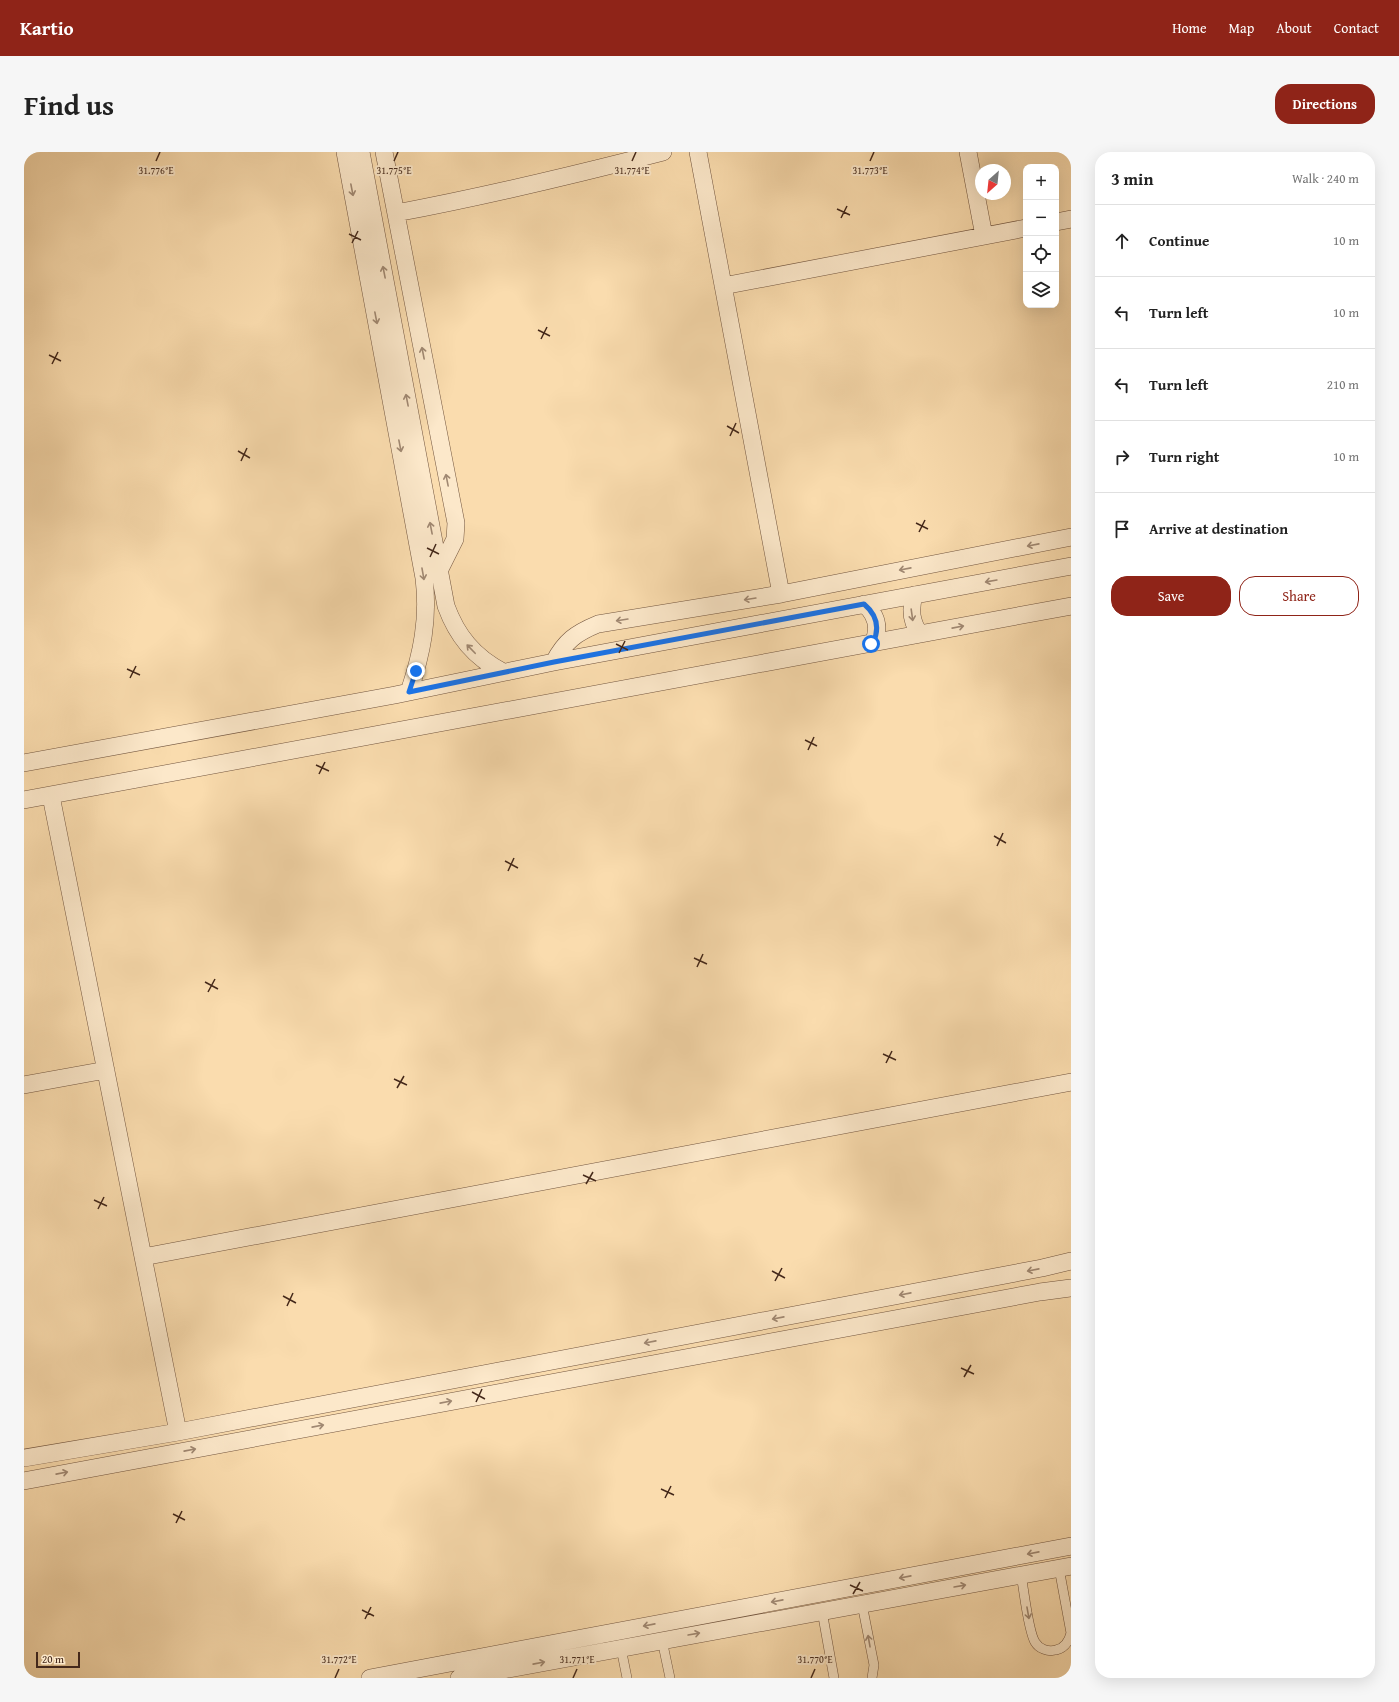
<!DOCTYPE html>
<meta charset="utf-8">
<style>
:root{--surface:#fff;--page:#f6f6f6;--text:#222;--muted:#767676;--line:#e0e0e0;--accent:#8f2418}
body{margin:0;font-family:"Gentium Book Plus",serif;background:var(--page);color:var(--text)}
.controls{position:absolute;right:12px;top:12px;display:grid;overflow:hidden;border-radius:8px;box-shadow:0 4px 16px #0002}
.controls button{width:36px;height:36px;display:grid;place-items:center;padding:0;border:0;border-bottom:1px solid var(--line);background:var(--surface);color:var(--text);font:20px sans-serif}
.compass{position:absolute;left:951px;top:12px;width:36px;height:36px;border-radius:50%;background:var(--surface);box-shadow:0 4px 16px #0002;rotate:207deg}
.scale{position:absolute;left:12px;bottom:10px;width:44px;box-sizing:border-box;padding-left:4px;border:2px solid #44281a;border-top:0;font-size:11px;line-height:14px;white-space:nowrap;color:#44281a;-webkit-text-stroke:3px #fce8ca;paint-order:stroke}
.stop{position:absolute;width:12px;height:12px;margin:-9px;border:3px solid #1a73e8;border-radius:50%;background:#fff}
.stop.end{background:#1a73e8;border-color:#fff;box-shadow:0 1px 4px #0008}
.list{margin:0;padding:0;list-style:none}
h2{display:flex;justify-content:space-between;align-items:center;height:52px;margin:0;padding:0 16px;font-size:17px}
h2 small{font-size:13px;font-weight:400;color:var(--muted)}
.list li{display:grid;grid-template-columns:26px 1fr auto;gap:12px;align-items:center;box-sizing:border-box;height:72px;padding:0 16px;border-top:1px solid var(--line)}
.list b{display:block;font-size:15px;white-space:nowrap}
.list em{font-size:13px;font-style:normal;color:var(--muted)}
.actions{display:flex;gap:8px;padding:12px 16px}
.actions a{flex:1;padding:9px 0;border:1px solid var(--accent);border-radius:16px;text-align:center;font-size:14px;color:var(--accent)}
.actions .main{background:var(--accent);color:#fff}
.icon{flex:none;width:22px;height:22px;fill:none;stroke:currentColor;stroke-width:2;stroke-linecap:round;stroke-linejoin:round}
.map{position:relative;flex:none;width:1047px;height:1526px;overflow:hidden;border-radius:16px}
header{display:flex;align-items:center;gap:24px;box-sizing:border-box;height:56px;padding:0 20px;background:var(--accent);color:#fff}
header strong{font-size:19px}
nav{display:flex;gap:22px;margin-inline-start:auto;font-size:14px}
.intro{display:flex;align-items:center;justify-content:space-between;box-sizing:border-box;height:96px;padding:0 24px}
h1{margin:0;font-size:28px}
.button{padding:10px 18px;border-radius:16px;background:var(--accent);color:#fff;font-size:14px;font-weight:700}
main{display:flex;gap:24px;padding:0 24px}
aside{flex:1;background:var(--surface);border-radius:16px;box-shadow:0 4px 16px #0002}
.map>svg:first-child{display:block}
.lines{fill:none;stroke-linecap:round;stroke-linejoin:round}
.lane-casing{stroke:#72553f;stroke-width:10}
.street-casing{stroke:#72553f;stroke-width:18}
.lane{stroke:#fce8ca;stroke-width:9}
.street{stroke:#fce8ca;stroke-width:17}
.oneway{stroke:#a08872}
.route{stroke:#1a73e8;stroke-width:5}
.ticks{fill:none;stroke:#44281a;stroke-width:1.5}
.ticks-label{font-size:10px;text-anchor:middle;fill:#44281a;stroke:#fce8ca;stroke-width:4;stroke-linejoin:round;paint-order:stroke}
</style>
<header>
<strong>Kartio</strong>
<nav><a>Home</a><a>Map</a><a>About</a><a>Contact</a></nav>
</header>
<div class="intro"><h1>Find us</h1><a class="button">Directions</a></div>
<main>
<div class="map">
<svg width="1047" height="1526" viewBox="0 0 1047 1526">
<rect width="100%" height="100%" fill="#fadcae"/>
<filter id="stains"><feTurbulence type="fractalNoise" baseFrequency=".005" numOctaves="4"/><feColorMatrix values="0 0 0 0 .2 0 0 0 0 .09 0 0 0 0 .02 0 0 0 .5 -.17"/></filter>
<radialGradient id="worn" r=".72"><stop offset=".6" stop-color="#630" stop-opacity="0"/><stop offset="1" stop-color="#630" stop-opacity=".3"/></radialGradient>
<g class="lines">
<g class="lane-casing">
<path id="lane" d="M997,1423c3,14 7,56 14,67 4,7 13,10 21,8 9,-2 13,-9 15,-17l-12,-65
M838,1452l12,61 -2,13
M798,1459l12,67
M638,1488l8,38
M597,1496l6,30"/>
</g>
<g class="street-casing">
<path id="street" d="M321,0l79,426c5,41 -2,75 -15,114
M337,0l85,454c11,30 28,51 57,66
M360,0l72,371 -1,16 -16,32
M674,0l83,442
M944,0l16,84
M372,61c90,-17 178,-38 267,-61
M1032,70l15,-3
M699,134l303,-58
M890,443c-4,15 -3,27 6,39
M840,452c13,11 16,24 9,39
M530,510c11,-21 22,-29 44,-38l183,-30 290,-57
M0,611l371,-68 159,-33 517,-96
M27,644l127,636
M0,648l1047,-194
M0,933l82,-15
M119,1105l928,-175
M0,1306l154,-26 864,-164 29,-7
M0,1329l1016,-189 31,-4
M346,1526l701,-132
M435,1526l612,-112"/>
</g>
<use href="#lane" class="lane"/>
<use href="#street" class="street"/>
</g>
<defs><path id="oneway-shaft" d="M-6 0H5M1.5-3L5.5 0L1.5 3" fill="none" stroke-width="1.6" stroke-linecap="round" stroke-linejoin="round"/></defs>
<g class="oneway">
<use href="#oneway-shaft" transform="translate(328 38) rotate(79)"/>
<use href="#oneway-shaft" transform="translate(360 120) rotate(-101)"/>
<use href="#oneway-shaft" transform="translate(352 166) rotate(79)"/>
<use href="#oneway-shaft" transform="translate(399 201) rotate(-101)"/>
<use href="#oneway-shaft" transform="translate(383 248) rotate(-101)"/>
<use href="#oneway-shaft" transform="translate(376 294) rotate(79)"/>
<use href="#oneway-shaft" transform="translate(423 328) rotate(-101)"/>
<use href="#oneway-shaft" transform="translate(407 376) rotate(-101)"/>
<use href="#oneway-shaft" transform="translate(1009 393) rotate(169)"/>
<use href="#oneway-shaft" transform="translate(881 417) rotate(169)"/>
<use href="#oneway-shaft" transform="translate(399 422) rotate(80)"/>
<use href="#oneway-shaft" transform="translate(967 429) rotate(170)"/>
<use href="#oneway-shaft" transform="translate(726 447) rotate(171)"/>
<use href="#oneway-shaft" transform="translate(888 463) rotate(82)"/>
<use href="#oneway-shaft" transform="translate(598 468) rotate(171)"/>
<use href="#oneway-shaft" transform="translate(934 475) rotate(-11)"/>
<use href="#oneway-shaft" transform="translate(447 497) rotate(-134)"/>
<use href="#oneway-shaft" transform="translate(1009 1118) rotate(169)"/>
<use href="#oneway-shaft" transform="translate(881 1142) rotate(169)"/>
<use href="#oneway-shaft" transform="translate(754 1166) rotate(169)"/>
<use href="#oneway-shaft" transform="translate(626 1190) rotate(169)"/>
<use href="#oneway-shaft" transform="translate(422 1250) rotate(-11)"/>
<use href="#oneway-shaft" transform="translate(294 1274) rotate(-11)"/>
<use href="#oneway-shaft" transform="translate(166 1298) rotate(-11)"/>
<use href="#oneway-shaft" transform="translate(38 1321) rotate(-11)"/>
<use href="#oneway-shaft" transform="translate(1009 1401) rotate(169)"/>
<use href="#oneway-shaft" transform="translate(881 1425) rotate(169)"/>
<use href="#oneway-shaft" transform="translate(936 1434) rotate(-10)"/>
<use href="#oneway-shaft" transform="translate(753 1449) rotate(169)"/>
<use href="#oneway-shaft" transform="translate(1004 1461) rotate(80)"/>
<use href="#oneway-shaft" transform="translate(625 1473) rotate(169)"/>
<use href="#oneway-shaft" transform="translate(670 1482) rotate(-10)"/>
<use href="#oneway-shaft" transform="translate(845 1489) rotate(-100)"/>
<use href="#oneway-shaft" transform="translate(515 1511) rotate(-11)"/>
</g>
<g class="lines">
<path class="route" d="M392,519l-7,21 145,-30 310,-58c13,11 16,24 9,39l-2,1"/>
</g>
<path class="ticks" d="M132,9l4,-9M370,9l4,-9M608,9l4,-9M846,9l4,-9M813,57l13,6M817,66l6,-12M325,82l12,6M328,91l6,-12M514,178l12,6M517,187l6,-12M25,203l12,6M28,212l6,-12M703,274l12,7M706,284l6,-13M214,299l12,7M217,309l6,-13M892,371l12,6M895,380l6,-12M403,396l12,6M406,405l6,-13M592,492l12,6M595,501l6,-12M103,517l13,6M106,526l6,-12M781,588l12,6M784,598l6,-13M292,613l13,6M295,622l6,-12M970,684l12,7M973,694l6,-13M481,709l13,7M484,719l6,-13M670,806l13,6M673,815l6,-13M181,830l13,7M184,840l7,-13M859,902l13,6M862,911l6,-12M370,927l13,6M373,936l7,-12M559,1023l13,6M562,1032l7,-12M70,1048l13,6M74,1057l6,-12M748,1119l13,7M751,1129l7,-13M259,1144l13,7M263,1154l6,-13M937,1216l13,6M940,1225l7,-12M448,1240l13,7M452,1250l6,-13M637,1337l13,6M641,1346l6,-12M149,1362l12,6M152,1371l6,-12M826,1433l13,6M829,1442l7,-12M338,1458l12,6M341,1467l6,-12M311,1526l4,-9M549,1526l4,-9M787,1526l4,-9"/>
<g class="ticks-label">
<text x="132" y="22">31.776°E</text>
<text x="370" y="22">31.775°E</text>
<text x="608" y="22">31.774°E</text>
<text x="846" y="22">31.773°E</text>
<text x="315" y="1511">31.772°E</text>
<text x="553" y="1511">31.771°E</text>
<text x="791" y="1511">31.770°E</text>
</g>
<rect width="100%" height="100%" filter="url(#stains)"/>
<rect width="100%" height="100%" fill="url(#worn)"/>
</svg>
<div class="controls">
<button>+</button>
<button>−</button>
<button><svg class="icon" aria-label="locate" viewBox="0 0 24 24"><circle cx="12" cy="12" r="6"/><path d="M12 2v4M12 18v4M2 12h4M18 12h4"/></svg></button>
<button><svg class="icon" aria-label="layers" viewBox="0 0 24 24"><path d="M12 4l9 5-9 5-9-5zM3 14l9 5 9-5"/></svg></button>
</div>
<svg class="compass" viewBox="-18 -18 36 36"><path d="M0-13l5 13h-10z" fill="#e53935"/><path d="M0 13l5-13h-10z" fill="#767676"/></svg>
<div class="scale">20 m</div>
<div class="stop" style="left:847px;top:492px"></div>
<div class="stop end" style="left:392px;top:519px"></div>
</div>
<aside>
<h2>3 min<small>Walk · 240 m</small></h2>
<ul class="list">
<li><svg class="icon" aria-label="ahead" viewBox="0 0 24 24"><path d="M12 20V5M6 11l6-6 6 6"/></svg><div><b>Continue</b></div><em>10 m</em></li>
<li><svg class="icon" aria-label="left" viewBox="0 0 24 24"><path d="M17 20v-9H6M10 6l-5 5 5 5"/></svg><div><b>Turn left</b></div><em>10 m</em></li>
<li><svg class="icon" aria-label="left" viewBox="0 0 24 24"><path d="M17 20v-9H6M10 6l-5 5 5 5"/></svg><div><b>Turn left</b></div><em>210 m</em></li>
<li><svg class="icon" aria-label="right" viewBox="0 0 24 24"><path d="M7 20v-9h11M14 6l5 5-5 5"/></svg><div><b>Turn right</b></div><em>10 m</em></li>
<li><svg class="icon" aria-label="arrive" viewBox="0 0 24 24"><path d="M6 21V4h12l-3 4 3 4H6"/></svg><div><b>Arrive at destination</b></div></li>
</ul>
<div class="actions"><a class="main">Save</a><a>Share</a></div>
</aside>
</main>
